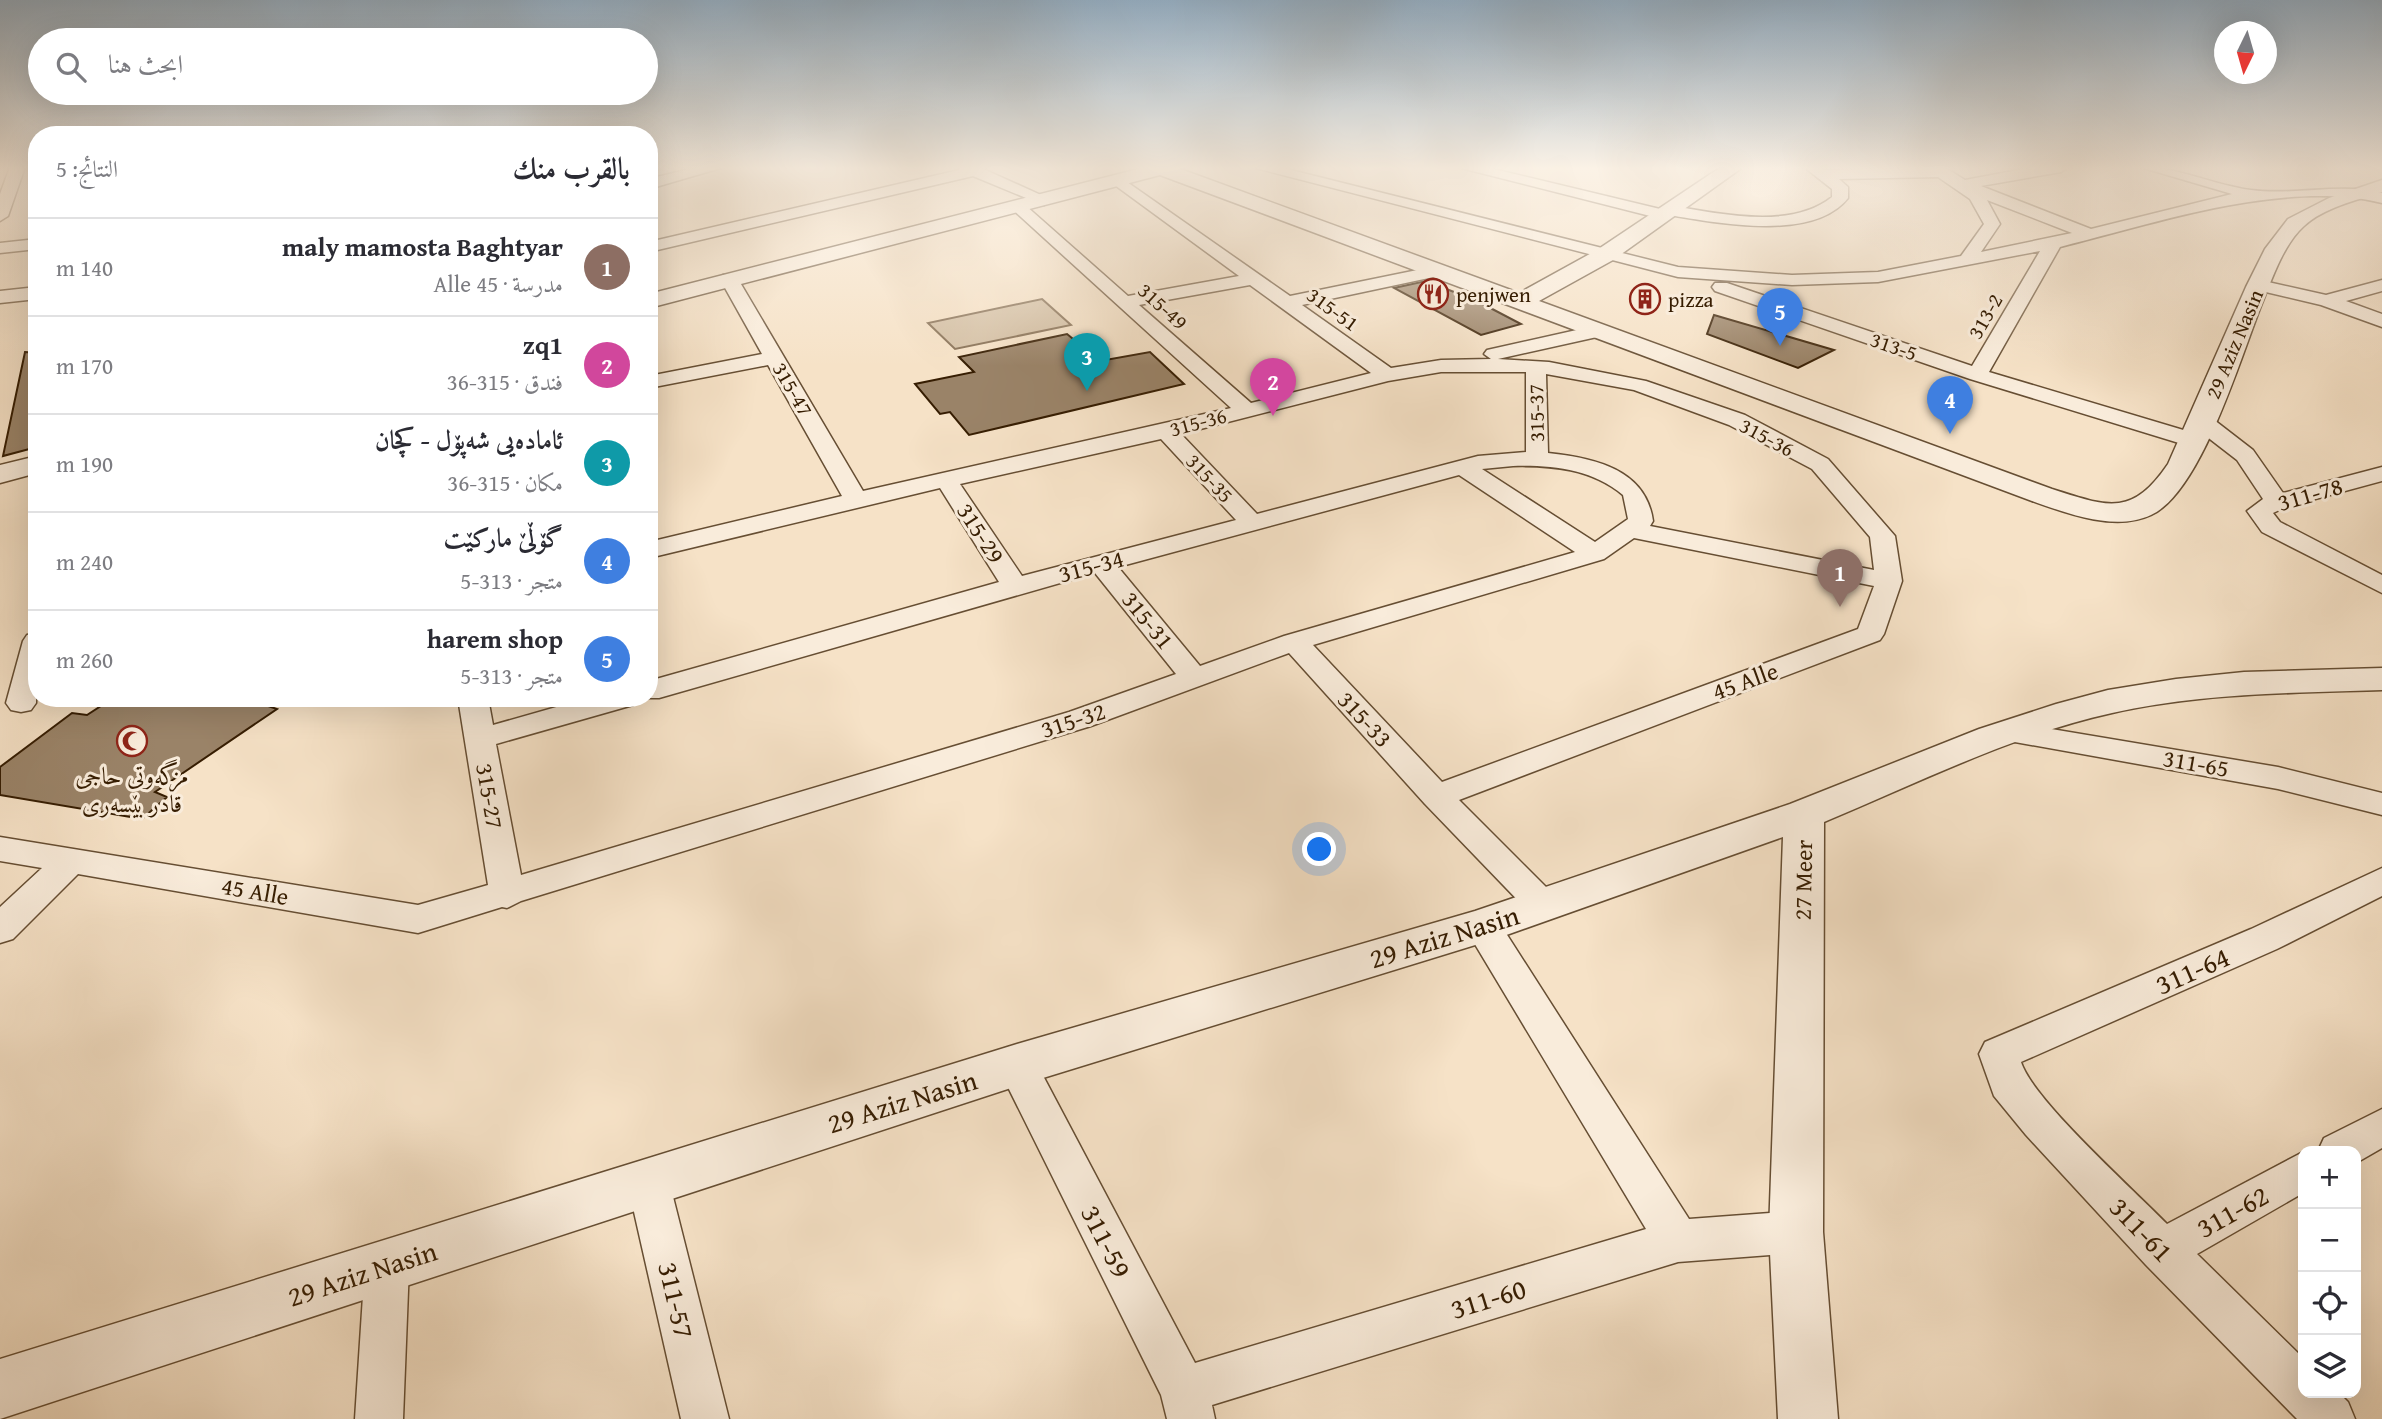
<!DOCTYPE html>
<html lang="ar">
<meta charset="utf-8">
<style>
:root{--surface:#fff;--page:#f2f2f3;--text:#2b2b33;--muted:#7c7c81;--line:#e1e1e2;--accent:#8f2418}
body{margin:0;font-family:"Gentium Book Plus",Amiri,serif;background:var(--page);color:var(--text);direction:rtl}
.controls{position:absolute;right:21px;bottom:21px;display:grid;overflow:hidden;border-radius:14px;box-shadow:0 7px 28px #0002}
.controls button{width:63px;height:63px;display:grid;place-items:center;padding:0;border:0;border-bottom:2px solid var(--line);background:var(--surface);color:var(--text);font:35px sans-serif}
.compass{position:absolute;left:2214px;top:21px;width:63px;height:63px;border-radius:50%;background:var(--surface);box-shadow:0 7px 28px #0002;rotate:185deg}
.you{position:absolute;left:1320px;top:850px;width:24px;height:24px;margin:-18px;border:5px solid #fff;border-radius:50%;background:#1a73e8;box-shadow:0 0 0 10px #1a73e833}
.badge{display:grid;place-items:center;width:46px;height:46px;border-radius:50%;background:var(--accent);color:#fff;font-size:23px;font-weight:700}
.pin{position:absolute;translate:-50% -58px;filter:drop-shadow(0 2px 4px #0008)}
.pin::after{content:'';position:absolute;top:37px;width:24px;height:21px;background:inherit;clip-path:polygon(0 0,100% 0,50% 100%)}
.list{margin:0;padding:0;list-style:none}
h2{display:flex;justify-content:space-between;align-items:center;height:91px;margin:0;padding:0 28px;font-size:30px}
h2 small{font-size:23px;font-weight:400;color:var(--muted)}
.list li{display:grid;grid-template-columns:46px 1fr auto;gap:21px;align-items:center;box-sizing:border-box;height:98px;padding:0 28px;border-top:2px solid var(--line)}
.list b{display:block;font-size:26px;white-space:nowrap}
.list p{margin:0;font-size:23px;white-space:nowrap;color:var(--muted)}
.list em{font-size:23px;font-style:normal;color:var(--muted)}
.icon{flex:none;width:38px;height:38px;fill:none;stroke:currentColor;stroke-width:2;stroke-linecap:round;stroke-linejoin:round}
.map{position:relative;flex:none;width:2382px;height:1419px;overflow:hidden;direction:ltr}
.search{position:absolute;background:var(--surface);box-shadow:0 7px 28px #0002;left:28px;top:28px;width:630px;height:77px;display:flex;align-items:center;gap:18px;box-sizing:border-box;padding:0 24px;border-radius:38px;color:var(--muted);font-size:26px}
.panel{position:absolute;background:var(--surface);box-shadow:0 7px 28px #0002;left:28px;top:126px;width:630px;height:581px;border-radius:28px;direction:rtl}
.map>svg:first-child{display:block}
.green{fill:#d5c1a6;stroke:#866f54;stroke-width:2}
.building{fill:#9a8368;stroke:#361d02;stroke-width:2}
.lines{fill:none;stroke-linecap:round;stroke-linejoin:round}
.minor-casing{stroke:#664e33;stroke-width:3}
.tertiary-casing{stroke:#664e33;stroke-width:3}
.minor{fill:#f9ecdb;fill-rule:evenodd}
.tertiary{fill:#f9ecdb;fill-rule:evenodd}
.labels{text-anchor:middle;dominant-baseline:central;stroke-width:6;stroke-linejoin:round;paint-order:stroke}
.far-poi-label{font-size:21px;fill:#361d02;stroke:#f9ecdb;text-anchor:start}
.far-street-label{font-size:21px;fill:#361d02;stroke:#f9ecdb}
.street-label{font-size:24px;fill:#361d02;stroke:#f9ecdb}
.poi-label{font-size:24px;fill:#361d02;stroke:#f9ecdb}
.near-street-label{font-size:28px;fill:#361d02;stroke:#f9ecdb}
</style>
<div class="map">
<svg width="2382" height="1419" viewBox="0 0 2382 1419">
<rect width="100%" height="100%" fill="#f6e2c7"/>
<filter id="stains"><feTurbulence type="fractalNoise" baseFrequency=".00286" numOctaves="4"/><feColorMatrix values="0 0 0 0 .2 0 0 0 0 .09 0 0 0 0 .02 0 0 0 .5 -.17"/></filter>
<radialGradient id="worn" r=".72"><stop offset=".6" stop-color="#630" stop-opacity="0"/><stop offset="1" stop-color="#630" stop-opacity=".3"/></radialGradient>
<path class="green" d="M1042,299l29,26 -116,24 -27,-26z"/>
<path class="building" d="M1426,281l51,20 44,23 -40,11 -87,-47z
M1714,315l120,35 -36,18 -91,-34z
M1067,334l33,27 50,-9 34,32 -215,51 -19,-23 -10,2 -25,-30 59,-12 -15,-15z
M25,352l12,1v94l-34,9z
M136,698h109l32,11 -122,83 12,5 -25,22 -142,-24v-28l72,-54 15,2 17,-11h23z"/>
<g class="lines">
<g class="minor-casing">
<path id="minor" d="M10,167h15l-17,49 -8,5v-27z
M697,167h27l-75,22v-10z
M958,167h21l73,33 -8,5 -6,-2 -65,-27 -324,76v-10l310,-72z
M1252,167h27l399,100 114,8 86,-3 83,-16 23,-32 -14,-25 -32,-22 -99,2 9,8v11c-35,44 -130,25 -179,17l-7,4 -205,-52h28l175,42 7,-4c50,8 123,26 165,-8v-8l-28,-22 22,3 118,-3 21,13 69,-13h34l-7,5 -80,14 110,43 141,-35 -92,-27c39,0 73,18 111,23 44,6 88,-8 131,3v10c-97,-24 -226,20 -322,44l-71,125 211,63 3,5 -3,5 -8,2 -222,-68 -255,-88 -3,-4 3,-4h12l245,83 68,-115 -162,31 -86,3 -114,-8zM1987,200l85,33 -91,19 19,-28z
M1117,175l173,121 147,-30 6,1 3,4 -3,4 -141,30 89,63 50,-8 50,-1 -7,-5 3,-4 112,-25 7,2 3,4 -3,4 -108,24 51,3 97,19 99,34 83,44 67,77 7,45 -18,53 -4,6 -421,160 96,96 6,9 -6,9 -12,4 -12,-4 -106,-110 -136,-151 -198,73 -570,175 -14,7 -5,-1 -84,26 -340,-59 -65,65 -13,4v-36l42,-39 -42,-7v-24l418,68 70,-20 -30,-187h30l5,27 95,-27h50l-5,7 -137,39 25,131 548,-163 107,-38 -81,-101 -436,125h-18h8v-17l350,-99 -59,-94 -291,70v-16l193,-46 -74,-131 -119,23v-12l113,-22 -42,-75 3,-4h12l3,4 125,212 368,-83 -220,-200 2,-3h12l103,91 111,-20 -127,-93 -3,-3zM1250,285l121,88 -120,30 -112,-98zM1441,372h85v80l-48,4 -221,58 -76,-80 207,-53zM1546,374l88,16 95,35 83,44 58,68 4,33 -224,-44 3,-5c-7,-52 -59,-63 -105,-68zM1161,439l75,81 -214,56 -62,-92zM1513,466c38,-1 79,3 110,29l5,24 -33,23 -113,-73zM1459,475l116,77 -291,84 -84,30 -82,-99zM1634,538l240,48 -16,43 -416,153 -129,-137 291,-86z
M37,239v10l-37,4v-10z
M2259,280l67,15 56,-15v11l-36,10 36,13v13l-61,-22 -68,-16 -3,-4 3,-4z
M37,287v12l-37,4v-12z
M2201,414l8,2 44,34 30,43 99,-26v14l-96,26 -13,6 7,9 102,53v18l-120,-61 -15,-21 16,-12 -26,-39 -44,-34 -3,-5z
M37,633l-1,70 -5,7 -10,2 -10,-2 -5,-7 17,-62 4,-6z
M2009,722l269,45 104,26v22l-104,-26 -280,-50 -4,-7 4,-7z
M2382,868v28l-105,53 -256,113c12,38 113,128 146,162l136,-72v41l-106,61 106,104v35h36l9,9 7,17h-58l-151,-154 -120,-130 -32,-39 -15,-42 6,-12 266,-113z
M1482,912l13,4 194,303 107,-8 16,6 6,15 -6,15 -16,6 -118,9 -466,143 3,14h-48l-6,-24 -164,-330 6,-12 14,-5 14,5 164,310 451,-134 -182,-303 5,-10z
M2382,1109v39l-26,15v-12h-38l6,-13z
M648,1161l15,6 6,14 60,238h-48l-54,-238 6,-14z
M387,1243l16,7 6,15 -6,154h-48l10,-154 6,-15z"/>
</g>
<g class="tertiary-casing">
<path id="tertiary" d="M1146,167h29l344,126 78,-43 124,-83h22l-130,93 -74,41 513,188c56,18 80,28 116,-25l78,-177 19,-38 23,-30 41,-21 53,-18v12c-25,8 -59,16 -78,34 -20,18 -31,50 -41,75 -21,51 -61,191 -112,214 -36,17 -85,-2 -119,-14l-872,-326 -511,133v-14z
M37,456v17l-37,10v-18z
M2382,668v22c-90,3 -181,3 -270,23 -100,22 -194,70 -288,109l-1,410 15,187h-60l-9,-187 14,-395 -285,101 -481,148 -1017,333v-60l1017,-315 458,-133 315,-107 189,-75 77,-25 52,-14 68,-11 68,-7z"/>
</g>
<use href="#minor" class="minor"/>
<use href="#tertiary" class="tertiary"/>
</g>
<linearGradient id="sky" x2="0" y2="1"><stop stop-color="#93acc0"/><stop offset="0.46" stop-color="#fbf2e6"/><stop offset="1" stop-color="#fbf2e6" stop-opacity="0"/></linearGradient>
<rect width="2382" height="366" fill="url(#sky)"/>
<defs>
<g id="restaurant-ring" transform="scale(1.575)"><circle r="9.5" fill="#f9ecdb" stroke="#8f2418" stroke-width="1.5"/><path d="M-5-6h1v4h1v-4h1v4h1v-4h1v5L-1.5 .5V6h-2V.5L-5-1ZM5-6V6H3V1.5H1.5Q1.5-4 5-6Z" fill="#8f2418"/></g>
<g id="building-ring" transform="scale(1.575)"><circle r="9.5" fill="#f9ecdb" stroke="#8f2418" stroke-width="1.5"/><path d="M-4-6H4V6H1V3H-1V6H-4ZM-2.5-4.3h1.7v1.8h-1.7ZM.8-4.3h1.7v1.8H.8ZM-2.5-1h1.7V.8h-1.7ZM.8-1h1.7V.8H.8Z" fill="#8f2418"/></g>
<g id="mosque-ring" transform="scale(1.575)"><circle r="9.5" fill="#f9ecdb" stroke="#8f2418" stroke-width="1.5"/><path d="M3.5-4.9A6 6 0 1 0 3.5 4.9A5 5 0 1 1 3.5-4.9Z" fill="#8f2418"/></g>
</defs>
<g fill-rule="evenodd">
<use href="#restaurant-ring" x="1433" y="294"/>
<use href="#building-ring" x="1645" y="299"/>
<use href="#mosque-ring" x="132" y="741"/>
</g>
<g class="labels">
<g class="far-poi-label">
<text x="1456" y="294">penjwen</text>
<text x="1668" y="299">pizza</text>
</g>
<g class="far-street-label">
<text transform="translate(1163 306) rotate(42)">315-49</text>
<text transform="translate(1333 309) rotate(36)">315-51</text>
<text transform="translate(1985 316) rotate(-60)">313-2</text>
<text transform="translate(2234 344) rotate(-67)">29 Aziz Nasin</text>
<text transform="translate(1894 346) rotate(19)">313-5</text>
<text transform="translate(793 389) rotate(60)">315-47</text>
<text transform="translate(1536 413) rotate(-91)">315-37</text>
<text transform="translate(1198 422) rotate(-15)">315-36</text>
<text transform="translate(1767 437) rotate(28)">315-36</text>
<text transform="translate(1210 478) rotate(47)">315-35</text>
</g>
<g class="street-label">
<text transform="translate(2310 494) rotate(-16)">311-78</text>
<text transform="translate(981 533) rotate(57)">315-29</text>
<text transform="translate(1091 566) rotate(-15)">315-34</text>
<text transform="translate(1148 620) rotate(51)">315-31</text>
<text transform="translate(1745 681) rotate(-20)">45 Alle</text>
<text transform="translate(1365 719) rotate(47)">315-33</text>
<text transform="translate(1073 720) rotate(-18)">315-32</text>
<text transform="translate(2196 763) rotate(10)">311-65</text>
<text transform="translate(490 796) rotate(80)">315-27</text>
<text transform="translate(1803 880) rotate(-89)">27 Meer</text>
<text transform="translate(255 891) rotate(10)">45 Alle</text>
</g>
<g class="poi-label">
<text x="132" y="775">مزگەوتی حاجی<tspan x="132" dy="28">قادر بێسەری</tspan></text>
</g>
<g class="near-street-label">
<text transform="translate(1444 936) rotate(-17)">29 Aziz Nasin</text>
<text transform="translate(2192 970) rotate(-24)">311-64</text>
<text transform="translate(902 1101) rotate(-17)">29 Aziz Nasin</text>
<text transform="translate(2232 1211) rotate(-29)">311-62</text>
<text transform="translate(2142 1229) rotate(46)">311-61</text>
<text transform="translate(1107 1241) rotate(63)">311-59</text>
<text transform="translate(362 1273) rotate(-18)">29 Aziz Nasin</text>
<text transform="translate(1488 1298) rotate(-17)">311-60</text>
<text transform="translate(677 1300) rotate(77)">311-57</text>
</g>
</g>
<rect width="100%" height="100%" filter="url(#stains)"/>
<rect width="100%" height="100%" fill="url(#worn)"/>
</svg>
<div class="controls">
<button>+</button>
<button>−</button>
<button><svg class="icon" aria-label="locate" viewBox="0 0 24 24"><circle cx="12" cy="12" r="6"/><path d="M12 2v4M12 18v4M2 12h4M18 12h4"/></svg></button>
<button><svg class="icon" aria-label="layers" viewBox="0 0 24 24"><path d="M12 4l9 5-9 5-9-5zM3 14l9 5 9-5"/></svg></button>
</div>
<svg class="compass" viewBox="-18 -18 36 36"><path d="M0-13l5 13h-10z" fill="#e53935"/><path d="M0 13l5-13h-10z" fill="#7c7c81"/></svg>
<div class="you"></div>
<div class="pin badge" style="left:1840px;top:607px;background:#8d6e63">1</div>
<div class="pin badge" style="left:1273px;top:416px;background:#d1479c">2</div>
<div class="pin badge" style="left:1087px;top:391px;background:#0f9aa8">3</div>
<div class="pin badge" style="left:1950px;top:434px;background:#3f7fe0">4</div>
<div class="pin badge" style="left:1780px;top:346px;background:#3f7fe0">5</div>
<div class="search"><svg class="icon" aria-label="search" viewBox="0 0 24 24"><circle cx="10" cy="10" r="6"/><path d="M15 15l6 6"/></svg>ابحث هنا</div>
<section class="panel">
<h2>بالقرب منك<small>النتائج: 5</small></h2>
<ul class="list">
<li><span class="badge" style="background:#8d6e63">1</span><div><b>maly mamosta Baghtyar</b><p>مدرسة · 45 Alle</p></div><em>140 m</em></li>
<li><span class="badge" style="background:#d1479c">2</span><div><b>zq1</b><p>فندق · 315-36</p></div><em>170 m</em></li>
<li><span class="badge" style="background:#0f9aa8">3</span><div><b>ئامادەیی شەپۆل - کچان</b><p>مكان · 315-36</p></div><em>190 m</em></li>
<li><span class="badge" style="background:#3f7fe0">4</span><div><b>گۆڵێ مارکێت</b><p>متجر · 313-5</p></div><em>240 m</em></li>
<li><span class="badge" style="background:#3f7fe0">5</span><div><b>harem shop</b><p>متجر · 313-5</p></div><em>260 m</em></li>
</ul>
</section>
</div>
